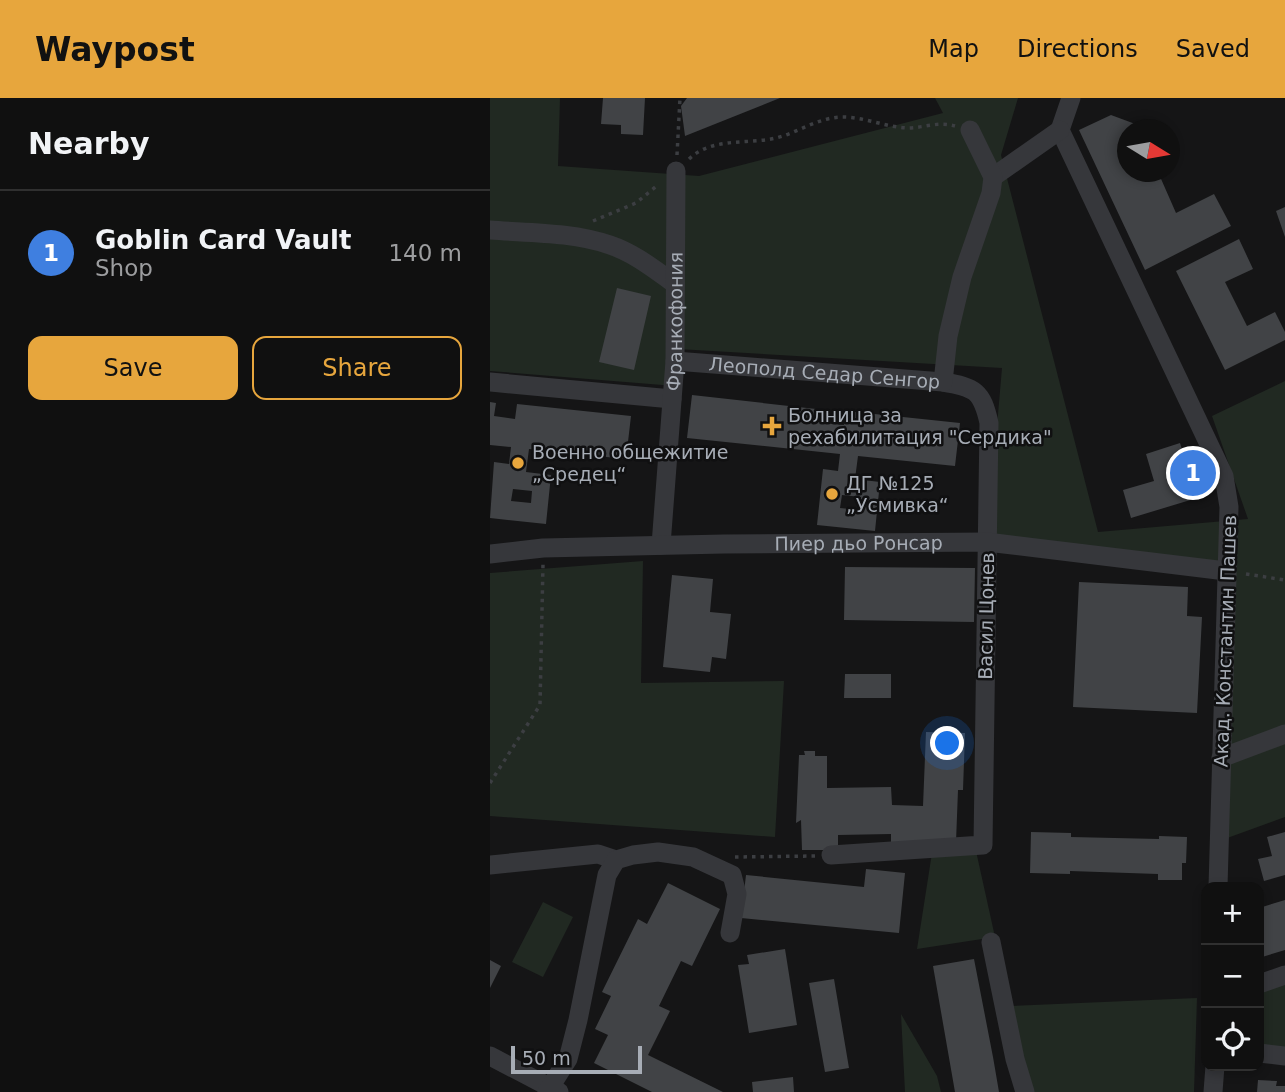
<!DOCTYPE html>
<meta charset="utf-8">
<style>
:root{--surface:#101010;--page:#1e1e1e;--text:#f1f3f6;--muted:#9c9d9f;--line:#303030;--accent:#e7a63d}
body{margin:0;font-family:"DejaVu Sans",sans-serif;background:var(--page);color:var(--text)}
.controls{position:absolute;right:21px;bottom:21px;display:grid;overflow:hidden;border-radius:14px;box-shadow:0 4px 10px #0003}
.controls button{width:63px;height:63px;display:grid;place-items:center;padding:0;border:0;border-bottom:2px solid var(--line);background:var(--surface);color:var(--text);font:35px sans-serif}
.compass{position:absolute;left:627px;top:21px;width:63px;height:63px;border-radius:50%;background:var(--surface);box-shadow:0 4px 10px #0003;rotate:101deg}
.scale{position:absolute;left:21px;bottom:18px;width:131px;box-sizing:border-box;padding-left:7px;border:4px solid #a7adb6;border-top:0;font-size:19px;line-height:24px;white-space:nowrap;color:#a7adb6;-webkit-text-stroke:5px #101011;paint-order:stroke}
.you{position:absolute;left:458px;top:646px;width:24px;height:24px;margin:-18px;border:5px solid #fff;border-radius:50%;background:#1a73e8;box-shadow:0 0 0 10px #1a73e833}
.badge{display:grid;place-items:center;width:46px;height:46px;border-radius:50%;background:var(--accent);color:#fff;font-size:23px;font-weight:700}
.pin{position:absolute;translate:-50% -50%;border:4px solid #fff;box-shadow:0 2px 7px #0006}
.list{margin:0;padding:0;list-style:none}
h2{display:flex;justify-content:space-between;align-items:center;height:91px;margin:0;padding:0 28px;font-size:30px}
h2 small{font-size:23px;font-weight:400;color:var(--muted)}
.list li{display:grid;grid-template-columns:46px 1fr auto;gap:21px;align-items:center;box-sizing:border-box;height:126px;padding:0 28px;border-top:2px solid var(--line)}
.list b{display:block;font-size:26px;white-space:nowrap}
.list p{margin:0;font-size:23px;white-space:nowrap;color:var(--muted)}
.list em{font-size:23px;font-style:normal;color:var(--muted)}
.actions{display:flex;gap:14px;padding:21px 28px}
.actions a{flex:1;padding:16px 0;border:2px solid var(--accent);border-radius:14px;text-align:center;font-size:24px;color:var(--accent)}
.actions .main{background:var(--accent);color:#111}
.icon{flex:none;width:38px;height:38px;fill:none;stroke:currentColor;stroke-width:2;stroke-linecap:round;stroke-linejoin:round}
.map{position:relative;flex:none;width:795px;height:994px;overflow:hidden}
header{display:flex;align-items:center;gap:42px;box-sizing:border-box;height:98px;padding:0 35px;background:var(--accent);color:#111}
header strong{font-size:33px}
nav{display:flex;gap:38px;margin-inline-start:auto;font-size:24px}
main{display:flex}
aside{flex:1;background:var(--surface)}
.map>svg:first-child{display:block}
.green{fill:#212922}
.building{fill:#414346;fill-rule:evenodd}
.lines{fill:none;stroke-linecap:round;stroke-linejoin:round}
.path{stroke:#3c3e42;stroke-width:3.5;stroke-dasharray:3.5 5;stroke-linecap:butt}
.minor{stroke:#36373b;stroke-width:19}
.poi-dot{fill:#e7a63d;stroke:#101011;stroke-width:2.5}
.labels{text-anchor:middle;dominant-baseline:central;stroke-width:5;stroke-linejoin:round;paint-order:stroke}
.street-label{font-size:19px;fill:#a7adb6;stroke:#101011}
.poi-label{font-size:19px;fill:#a7adb6;stroke:#101011;text-anchor:start}
</style>
<header>
<strong>Waypost</strong>
<nav><a>Map</a><a>Directions</a><a>Saved</a></nav>
</header>
<main>
<aside>
<h2>Nearby<small></small></h2>
<ul class="list">
<li><span class="badge" style="background:#3f7fe0">1</span><div><b>Goblin Card Vault</b><p>Shop</p></div><em>140 m</em></li>
</ul>
<div class="actions"><a class="main">Save</a><a>Share</a></div>
</aside>
<div class="map">
<svg width="795" height="994" viewBox="0 0 795 994">
<rect width="100%" height="100%" fill="#151516"/>
<path class="green" d="M0,0h70l-2,68 141,10 244,-63 -8,-15h83l-17,57 97,377 150,-13 -36,-103 73,-35v436l-66,24 7,-269 -239,-30 15,-174 -324,-19 -3,37 -185,-15z
M153,463l-2,122 143,-2 -9,156 -285,-21v-243z
M486,753l19,86 -78,12 15,-96z
M53,804l30,15 -30,60 -31,-15z
M795,877v80l-26,-2v-69z
M707,900l-3,94h-161l-23,-86z
M411,916l36,62 4,16h-36z"/>
<path class="building" d="M113,0h42l-2,37 -22,-1v-9l-20,-1z
M197,0h93l-95,38 -4,-30z
M621,17l27,10 2,5h-12v42h30l18,41 38,-19 17,32 -86,44 -66,-140z
M795,109v30l-9,-26z
M749,141l14,30 -28,13 22,44 28,-14 10,20v8l-60,30 -49,-99z
M127,190l34,8 -17,74 -35,-8z
M202,297l133,15 -2,13 21,2 2,-14 114,12 -5,43 -97,-10 -3,23 25,3 -5,49 -58,-6 6,-56 15,2 2,-17 -153,-16zM352,397l19,2 -1,13 -20,-2z
M0,304l6,1 -2,13 21,3 2,-15 114,12 -5,43 -97,-10 -3,23 25,3 -5,49 -56,-6 4,-56 15,2 2,-17 -21,-2zM23,391l19,2 -1,12 -20,-2z
M690,345l17,55 -66,20 -8,-28 31,-9 -8,-27z
M355,469l130,1 -1,54 -130,-2z
M182,477l41,4 -3,33 21,2 -5,45 -14,-2 -2,15 -47,-5z
M589,484l109,5 -1,29 15,1 -5,96 -124,-6z
M355,576h46v24h-47z
M436,634l39,1 -2,57h-5l-2,52 -65,3v-11l-53,1v15h-36l-1,-30 -5,3 3,-68h6l-1,-4h11v5h12v32l64,-1 1,18 31,1z
M541,734l40,1v4l88,2v-3l28,1 -1,26h-4v17h-24v-6l-88,-3v3l-40,-1z
M795,734v43l-21,6 -6,-22 14,-3 -5,-19z
M376,771l39,4 -6,60 -158,-15 5,-43 118,12z
M178,785l52,26 -28,57 -11,-5 -22,45 11,5 -22,44 75,37h-71l-58,-29 14,-28 -13,-6 16,-33 -9,-4 36,-73 9,5z
M795,802v50l-26,8v-50z
M295,851l12,76 -48,8 -11,-68 11,-1 -2,-9z
M484,861l19,98 6,35h-44l-22,-126z
M0,862l11,6 -11,22z
M344,881l15,89 -24,4 -16,-89z
M303,979l1,15h-41l-1,-10z
M768,982l19,1 -1,5h9v6h-28z"/>
<g class="lines">
<path class="path" d="M187,57l3,-57
M199,61c22,-21 54,-15 82,-20 24,-4 46,-22 72,-22 21,0 43,10 64,11 17,0 31,-7 48,-2
M103,123l43,-18 23,-19
M756,476l39,6
M0,685l50,-78 3,-141
M245,759l80,-1"/>
<g class="minor">
<path d="M581,0l-11,32 164,346 5,31 -11,380"/>
<path d="M503,79l67,-47"/>
<path d="M0,132c39,3 82,2 120,15 24,8 44,24 65,39"/>
<path id="s1" d="M185,263l268,21c32,5 39,9 46,41l-6,422 -152,10"/>
<path d="M0,284l182,17"/>
<path d="M453,284l5,-46 14,-59 29,-84 2,-16 -23,-47"/>
<path id="s2" d="M171,447l14,-184 1,-190"/>
<path id="s3" d="M0,456l53,-6 181,-4 263,-2 239,29"/>
<path d="M731,660l64,-24"/>
<path d="M0,767l108,-11 18,6"/>
<path d="M501,844l24,117 10,33"/>
<path d="M769,886l26,-9"/>
<path d="M769,955l26,3"/>
<path d="M0,958l69,36"/>
<path d="M57,994l21,-33 10,-39 29,-145 9,-15 17,-5 25,-3 35,5 39,18 5,19 -7,39"/>
<path d="M723,994l2,-26"/>
</g>
</g>
<g class="poi-dot">
<path d="M278.5 317.5h7v7h7v7h-7v7h-7v-7h-7v-7h7z"/>
<circle cx="28" cy="365" r="7"/>
<circle cx="342" cy="396" r="7"/>
</g>
<g class="labels">
<g class="street-label">
<text stroke="none"><textPath href="#s2" startOffset="224">Франкофония</textPath></text>
<text stroke="none"><textPath href="#s1" startOffset="150">Леополд Седар Сенгор</textPath></text>
<text stroke="none"><textPath href="#s3" startOffset="369">Пиер дьо Ронсар</textPath></text>
<text transform="translate(496 518) rotate(-89)">Васил Цонев</text>
<text transform="translate(735 543) rotate(-88)">Акад. Константин Пашев</text>
</g>
<g class="poi-label">
<text x="298" y="317">Болница за<tspan x="298" dy="22">рехабилитация "Сердика"</tspan></text>
<text x="42" y="354">Военно общежитие<tspan x="42" dy="22">„Средец“</tspan></text>
<text x="356" y="385">ДГ №125<tspan x="356" dy="22">„Усмивка“</tspan></text>
</g>
</g>
</svg>
<div class="controls">
<button>+</button>
<button>−</button>
<button><svg class="icon" aria-label="locate" viewBox="0 0 24 24"><circle cx="12" cy="12" r="6"/><path d="M12 2v4M12 18v4M2 12h4M18 12h4"/></svg></button>
</div>
<svg class="compass" viewBox="-18 -18 36 36"><path d="M0-13l5 13h-10z" fill="#e53935"/><path d="M0 13l5-13h-10z" fill="#9c9d9f"/></svg>
<div class="scale">50 m</div>
<div class="you"></div>
<div class="pin badge" style="left:703px;top:375px;background:#3f7fe0">1</div>
</div>
</main>
